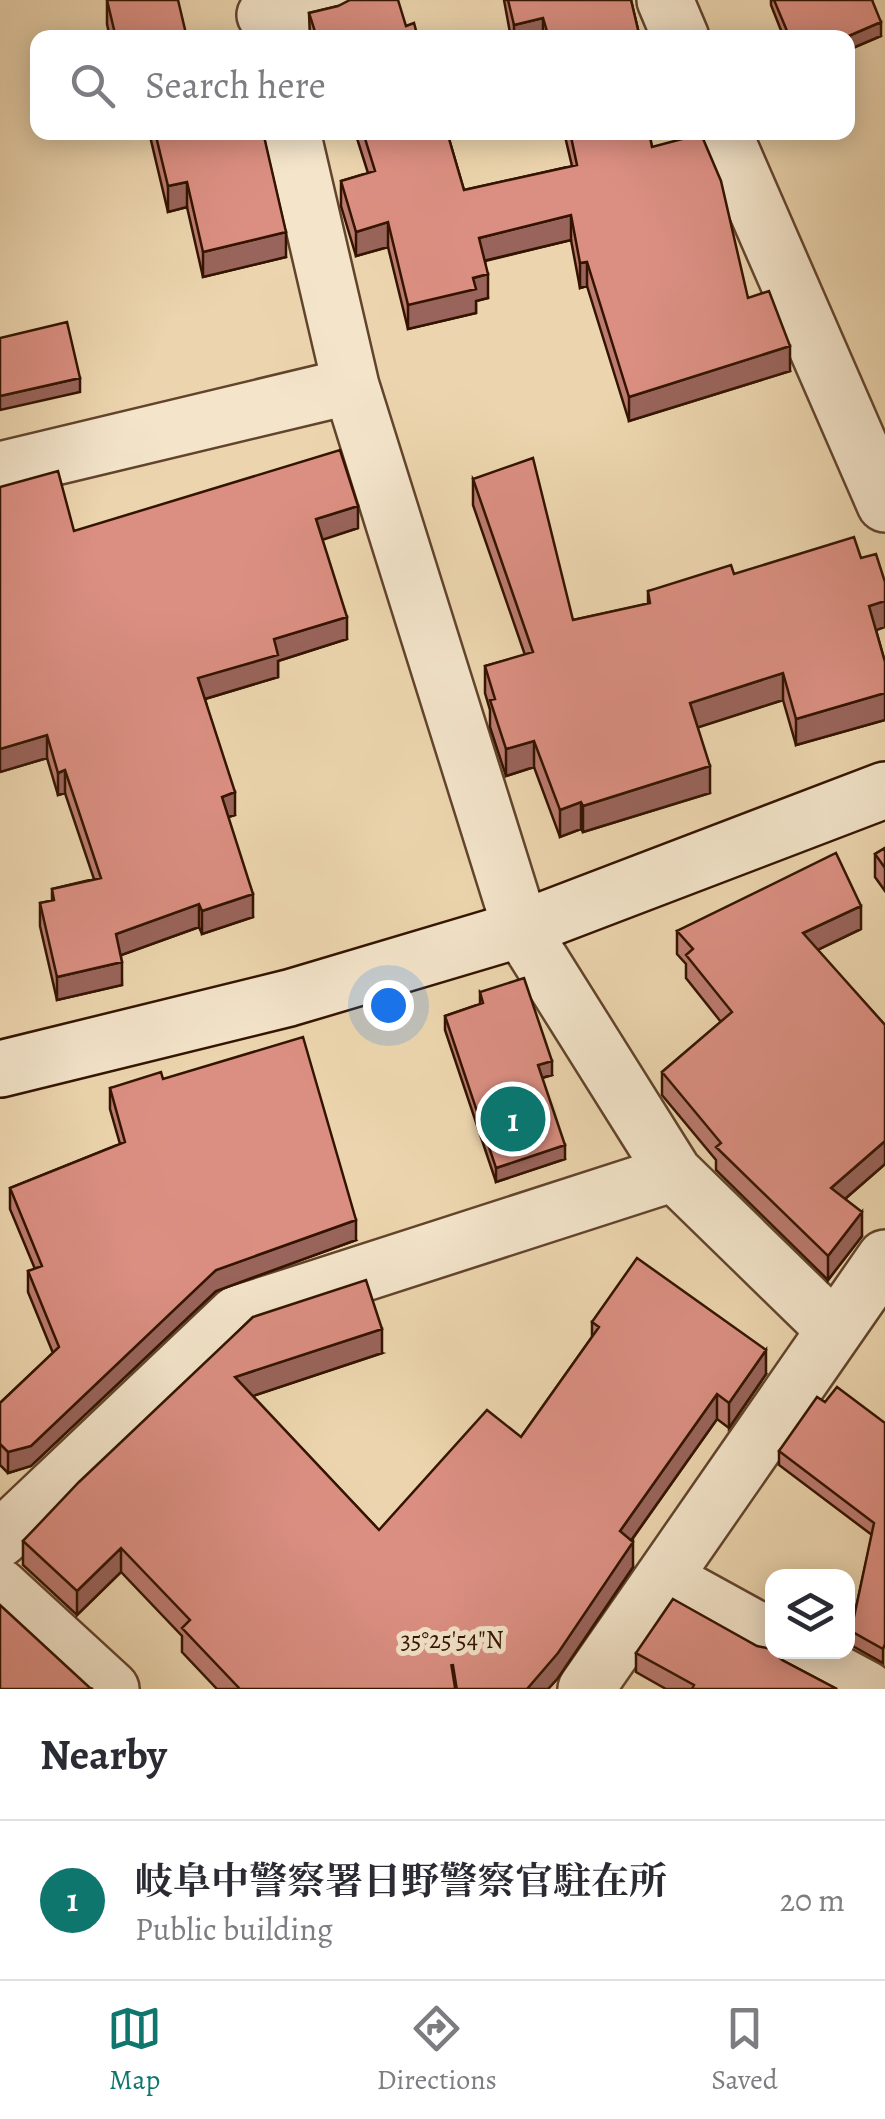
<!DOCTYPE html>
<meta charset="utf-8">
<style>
:root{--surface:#fff;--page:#f2f2f3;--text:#2b2b33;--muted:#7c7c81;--line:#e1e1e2;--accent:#0f766e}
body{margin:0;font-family:Alegreya,"Noto Serif JP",serif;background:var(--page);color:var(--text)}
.controls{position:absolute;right:30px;bottom:30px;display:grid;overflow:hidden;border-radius:20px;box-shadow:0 5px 25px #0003}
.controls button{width:90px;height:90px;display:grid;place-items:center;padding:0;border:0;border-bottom:2px solid var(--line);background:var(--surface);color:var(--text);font:50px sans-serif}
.you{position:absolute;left:388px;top:1005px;width:35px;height:35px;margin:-25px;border:8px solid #fff;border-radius:50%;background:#1a73e8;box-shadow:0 0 0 15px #1a73e833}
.badge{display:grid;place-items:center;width:65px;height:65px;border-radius:50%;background:var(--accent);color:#fff;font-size:32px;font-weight:700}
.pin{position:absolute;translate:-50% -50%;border:5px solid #fff;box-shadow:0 2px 10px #0006}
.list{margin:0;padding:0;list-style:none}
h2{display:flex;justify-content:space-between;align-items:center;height:130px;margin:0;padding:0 40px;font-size:42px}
h2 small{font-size:32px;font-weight:400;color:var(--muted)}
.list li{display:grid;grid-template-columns:65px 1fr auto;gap:30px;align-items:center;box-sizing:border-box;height:160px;padding:0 40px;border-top:2px solid var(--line)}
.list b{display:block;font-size:38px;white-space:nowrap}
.list p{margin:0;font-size:32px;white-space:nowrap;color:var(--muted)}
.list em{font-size:32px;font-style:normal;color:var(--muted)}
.icon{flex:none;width:55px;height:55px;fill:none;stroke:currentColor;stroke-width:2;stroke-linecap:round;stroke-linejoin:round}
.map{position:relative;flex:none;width:885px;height:1689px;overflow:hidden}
.search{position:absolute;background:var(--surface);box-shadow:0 5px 25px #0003;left:30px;right:30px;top:30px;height:110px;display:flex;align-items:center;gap:25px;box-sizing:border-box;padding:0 35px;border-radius:20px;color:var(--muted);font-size:38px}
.sheet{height:290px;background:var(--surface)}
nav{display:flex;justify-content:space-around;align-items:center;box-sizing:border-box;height:140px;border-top:2px solid var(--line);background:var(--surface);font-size:28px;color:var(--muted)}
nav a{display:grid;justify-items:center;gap:5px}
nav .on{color:var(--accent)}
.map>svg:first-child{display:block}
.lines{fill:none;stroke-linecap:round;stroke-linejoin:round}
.street-casing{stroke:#62442c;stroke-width:60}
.secondary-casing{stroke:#341401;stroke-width:60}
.street{stroke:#f3e4ca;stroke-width:55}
.secondary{stroke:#f3e4ca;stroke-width:55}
.wall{fill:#bc7b70;stroke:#341401;stroke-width:2.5}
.shaded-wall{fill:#99645b;stroke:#341401;stroke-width:2.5}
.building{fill:#db8f82;stroke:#341401;stroke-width:2.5}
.ticks{fill:none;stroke:#341401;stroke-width:4}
.ticks-label{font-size:25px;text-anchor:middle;fill:#341401;stroke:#f3e4ca;stroke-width:10;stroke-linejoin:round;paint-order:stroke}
</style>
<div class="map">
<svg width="885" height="1689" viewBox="0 0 885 1689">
<rect width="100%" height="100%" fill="#ecd5ae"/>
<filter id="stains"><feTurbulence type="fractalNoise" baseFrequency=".002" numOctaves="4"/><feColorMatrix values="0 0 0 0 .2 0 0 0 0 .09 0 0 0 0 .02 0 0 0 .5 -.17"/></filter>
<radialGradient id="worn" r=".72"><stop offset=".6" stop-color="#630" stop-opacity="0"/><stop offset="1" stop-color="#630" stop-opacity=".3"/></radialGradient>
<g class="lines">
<g class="street-casing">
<path id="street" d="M665,0l16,38
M265,15l66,-15
M292,132l59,254 170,543 153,244 161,157
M723,132l162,372
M0,470l351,-84
M0,1539l237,-225 437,-141
M663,1578l109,60
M0,1587l111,102
M797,1652l69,37
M586,1689l299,-431"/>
</g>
<g class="secondary-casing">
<path id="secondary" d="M0,1069l289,-71 232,-69 364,-139"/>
</g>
<use href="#street" class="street"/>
<use href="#secondary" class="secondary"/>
</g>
<path class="wall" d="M107,0l80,38h-77l-3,-14z
M504,0h127l9,38h-129z
M771,0h101l9,36 -33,14v-12h-64l-13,-33z
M338,6l68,20 12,12h-108l-1,-25z
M149,132h114l23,125 -83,20 -16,-70 -19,5z
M355,132h92l17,58 108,-24 -8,-34h85l3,15 96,151 42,73 -161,50 -42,-135 -7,2 -9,-48 -86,21 3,37 -12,3v12l-68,16 -20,-82 -32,9 -15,-50v-25l27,-8z
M473,479l100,141 75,-16v-13l86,-17 142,56 9,32v58l-89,25 -13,-45 -86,27 13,66 -127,39 -2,-3 -21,8 -26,-70 -28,9 -16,-49v-17l-5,-17v-27l40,-11 -52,-150z
M358,528l-36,11 25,100 -69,22v16l-73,22 30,116 -7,2 25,100 -51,17 -3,-7 -78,28 1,30 -65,15 -17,-74v-23l12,-2v-12l42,-10 -29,-86 -7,2 -11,-37 -47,14 74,-241z
M885,848v43l-10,-14v-23z
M861,929l-44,21 68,75v139l-40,35 17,37 -34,44 -112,-110v-10l-54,-65v-23l59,-50 -35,-44v-14l-9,-10v-23z
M480,992l72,83 -10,3 23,81 -69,23 -51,-152v-14l35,-12z
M163,1079l193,161 -140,51 -185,175 -23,7 -8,-8v-62l53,-50 -25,-61v-21l7,-2 -25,-60v-21l110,-44 -10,-35v-21z
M253,1317l129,36 -130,43 127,134 142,-93 71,-100v-15l174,52 -37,54 -12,-9 -86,122 2,26 -75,111 -10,11h-331l-35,-37v-16l-61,-64 -44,43 -54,-50v-24z
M825,1402l60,21 -2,240 -32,-18v-14l21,-96 -93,-70v-14z
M636,1653l146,7 55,29h-171l-30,-17z"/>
<path class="shaded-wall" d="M543,18v20h-29v-13z
M881,22v14l-33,14v-12h-4z
M187,182v25l-19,5v-26z
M571,215v25l-92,22v-24z
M388,222v25l-32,9v-24z
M286,232v25l-83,20v-25z
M587,262v24l-7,2v-25z
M488,274v24l-12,3v12l-68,16v-24l65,-27z
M790,346v25l-161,50v-24z
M80,378v14l-80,18v-14z
M358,506v22l-42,14v-23z
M885,601v26l-16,6v-27z
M347,617v22l-69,22v16l-80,24v-23l76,-39z
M783,673v27l-93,30v-27z
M885,693v27l-89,25v-26z
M47,735v23l-47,14v-23z
M534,741v26l-28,9v-27z
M710,766v27l-127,39v-26z
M65,770v23l-7,2v-22z
M235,792v23l-13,4v-22z
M581,802v27l-21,8v-27z
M253,894v23l-51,17v-23z
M199,904v23l-83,30v-23z
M861,906v23l-58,28v-24z
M122,962v23l-65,15v-23z
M552,1061v14l-14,4v-14z
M885,1141v23l-54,47v-23z
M565,1145v14l-69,23v-14z
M862,1212v24l-34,44v-24z
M356,1220v20l-140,51 -185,175 -23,7v-21l208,-182z
M382,1329v24l-147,49v-25z
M766,1350v24l-37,54v-25z
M717,1394v25l-97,137v-25z
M633,1542v25l-75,111 -10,11h-21z
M121,1548v24l-44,43v-24z"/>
<path class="building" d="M107,0h71l9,38h-71z
M350,0h48l8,26 8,-3 4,15h-101l-8,-25 29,-7z
M508,0h123l9,38h-91l-6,-20 -29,7z
M774,0h98l9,22 -37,16h-54z
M155,132h108l23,100 -83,20 -16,-70 -19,4z
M363,132h84l17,58 113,-25 -7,-33h79l3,15 49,-13 20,47 27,117 21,-7 21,55 -161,51 -42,-135 -7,1 -9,-48 -92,23 9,36 -15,4 3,11 -68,16 -20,-83 -32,10 -15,-51 34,-10z
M67,322l13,56 -80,18v-58z
M340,450l18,56 -42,13 31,98 -73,22 4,16 -80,23 37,114 -13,5 31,97 -51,17 -3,-7 -83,30 6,28 -65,15 -17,-74 14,-3 -2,-11 49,-11 -36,-108 -7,3 -11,-38 -47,14v-262l58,-16 16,60z
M533,458l40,162 77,-17 -2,-12 83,-26 3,9 120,-37 7,21 15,-4 9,28v19l-16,5 16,56v31l-89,26 -13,-46 -93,30 20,63 -127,40 -2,-4 -21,8 -26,-69 -28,8 -16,-49 5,-1 -10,-33 48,-14 -60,-173z
M885,848v20l-10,-14z
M836,853l25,53 -58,27 82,92v116l-54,47 31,24 -34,44 -112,-109 5,-4 -59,-71 70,-60 -46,-57 7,-6 -16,-18z
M524,978l28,83 -14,4 27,80 -69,23 -51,-152 38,-13 -3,-11z
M303,1037l53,183 -140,50 -185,176 -23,6 -8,-8v-41l59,-56 -31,-76 14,-5 -32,-78 115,-46 -15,-54 51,-16 2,7z
M637,1258l129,92 -37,53 -12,-9 -97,137 13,11 -75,111 -31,36h-287l-58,-61 8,-8 -69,-72 -44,43 -54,-50 56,-59 174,-165 113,-37 16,49 -147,48 144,153 108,-120 34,27 78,-110 -7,-5z
M837,1387l48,36v221l-2,5 -32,-18 23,-108 -95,-72 38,-54 8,5z
M673,1599l84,47 14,3 11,11 55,29h-145l2,-4 -58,-32z
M0,1605l90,83 3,1h-93z"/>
<path class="ticks" d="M452,1664l4,25"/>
<g class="ticks-label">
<text x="452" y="1648">35°25'54"N</text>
</g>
<rect width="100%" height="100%" filter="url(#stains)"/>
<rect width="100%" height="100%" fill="url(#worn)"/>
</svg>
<div class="controls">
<button><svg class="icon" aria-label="layers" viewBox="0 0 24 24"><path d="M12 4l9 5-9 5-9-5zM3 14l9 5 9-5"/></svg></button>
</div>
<div class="you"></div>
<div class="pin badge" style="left:513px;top:1119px">1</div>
<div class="search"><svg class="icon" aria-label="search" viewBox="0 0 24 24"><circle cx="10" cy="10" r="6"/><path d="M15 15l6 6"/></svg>Search here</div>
</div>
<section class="sheet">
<h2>Nearby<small></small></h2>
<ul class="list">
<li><span class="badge">1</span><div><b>岐阜中警察署日野警察官駐在所</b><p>Public building</p></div><em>20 m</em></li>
</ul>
</section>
<nav>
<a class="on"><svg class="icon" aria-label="map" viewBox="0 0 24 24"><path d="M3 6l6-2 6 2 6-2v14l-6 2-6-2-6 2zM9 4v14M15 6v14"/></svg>Map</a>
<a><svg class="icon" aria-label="directions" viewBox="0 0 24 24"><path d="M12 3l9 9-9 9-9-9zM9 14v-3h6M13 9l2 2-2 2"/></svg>Directions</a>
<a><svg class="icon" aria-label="saved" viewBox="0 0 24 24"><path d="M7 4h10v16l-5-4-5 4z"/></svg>Saved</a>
</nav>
